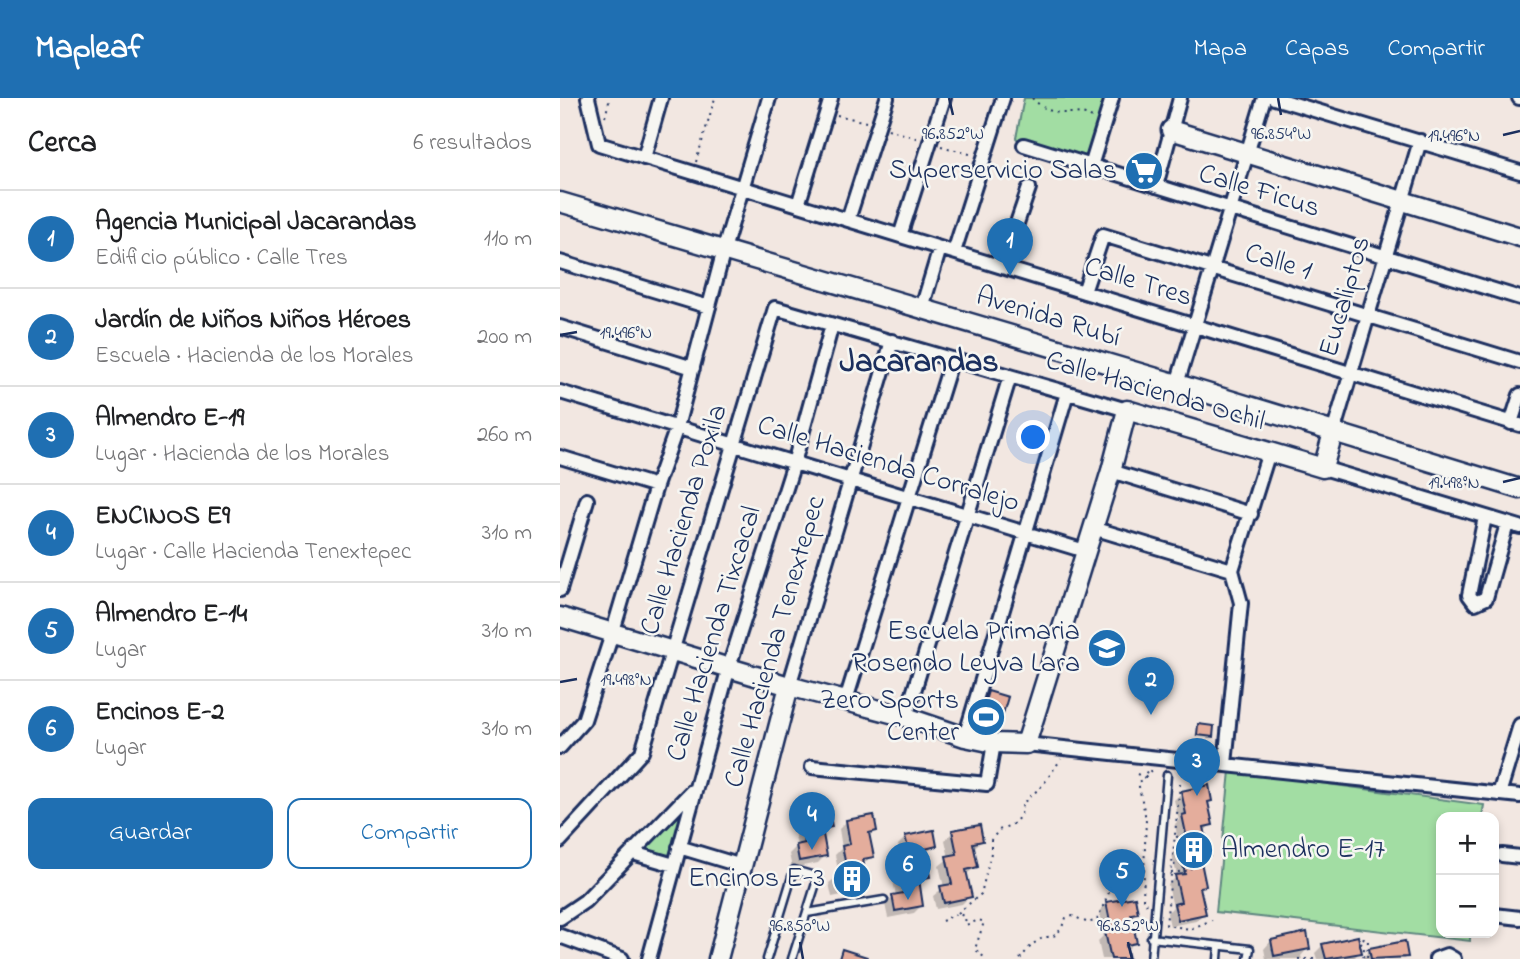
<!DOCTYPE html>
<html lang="es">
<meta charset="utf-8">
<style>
:root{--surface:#fff;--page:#f2f2f2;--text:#202124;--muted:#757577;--line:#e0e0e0;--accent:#1f6fb2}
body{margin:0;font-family:"Indie Flower",sans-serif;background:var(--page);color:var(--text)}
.controls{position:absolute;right:21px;bottom:21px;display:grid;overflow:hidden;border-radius:14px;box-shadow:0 4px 10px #0003}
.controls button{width:63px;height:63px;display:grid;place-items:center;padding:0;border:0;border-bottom:2px solid var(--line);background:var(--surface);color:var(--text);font:35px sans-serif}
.you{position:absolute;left:474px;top:340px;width:24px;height:24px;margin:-18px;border:5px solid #fff;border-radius:50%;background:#1a73e8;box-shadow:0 0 0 10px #1a73e833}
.badge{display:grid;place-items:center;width:46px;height:46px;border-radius:50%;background:var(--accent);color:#fff;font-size:23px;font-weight:700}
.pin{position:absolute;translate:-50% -58px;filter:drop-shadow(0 2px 4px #0008)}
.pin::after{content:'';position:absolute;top:37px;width:24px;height:21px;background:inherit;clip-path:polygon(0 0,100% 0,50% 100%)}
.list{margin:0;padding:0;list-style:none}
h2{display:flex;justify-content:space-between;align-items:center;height:91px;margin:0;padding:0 28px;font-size:30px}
h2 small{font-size:23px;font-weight:400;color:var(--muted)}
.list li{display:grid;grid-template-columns:46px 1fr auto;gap:21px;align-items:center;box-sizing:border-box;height:98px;padding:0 28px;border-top:2px solid var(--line)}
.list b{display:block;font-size:26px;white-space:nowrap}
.list p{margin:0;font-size:23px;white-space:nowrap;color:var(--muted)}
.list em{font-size:23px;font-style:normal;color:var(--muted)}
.actions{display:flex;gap:14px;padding:21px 28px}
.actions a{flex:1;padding:16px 0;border:2px solid var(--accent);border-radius:14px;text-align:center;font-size:24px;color:var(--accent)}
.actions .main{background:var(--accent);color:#fff}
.map{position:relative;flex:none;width:960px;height:861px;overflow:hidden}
header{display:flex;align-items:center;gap:42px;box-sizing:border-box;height:98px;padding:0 35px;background:var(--accent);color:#fff}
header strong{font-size:33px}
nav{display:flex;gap:38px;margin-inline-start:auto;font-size:24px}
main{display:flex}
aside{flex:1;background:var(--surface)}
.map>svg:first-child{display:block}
.green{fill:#a2dda3;stroke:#5e8680;stroke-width:2}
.shadow{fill:#0003}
.building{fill:#e4ad9c;stroke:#1b2f5e;stroke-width:2}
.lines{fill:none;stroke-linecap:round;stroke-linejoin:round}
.lane-casing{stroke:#1b2f5e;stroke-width:11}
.street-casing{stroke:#1b2f5e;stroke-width:18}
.secondary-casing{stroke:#1b2f5e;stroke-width:23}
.path{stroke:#1b2f5e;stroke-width:2;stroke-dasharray:2 5;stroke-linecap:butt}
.lane{stroke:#f6f6f2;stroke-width:6}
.street{stroke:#f6f6f2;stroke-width:12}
.secondary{stroke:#f6f6f2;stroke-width:18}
.ticks{fill:none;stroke:#1b2f5e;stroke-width:2.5}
.labels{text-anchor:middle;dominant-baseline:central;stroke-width:5;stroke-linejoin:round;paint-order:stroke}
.poi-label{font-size:28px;fill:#1b2f5e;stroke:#f6f6f2;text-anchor:end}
.street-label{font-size:28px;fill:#1b2f5e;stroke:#f6f6f2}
.quarter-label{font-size:32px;font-weight:bold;fill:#1b2f5e;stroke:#f6f6f2}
.ticks-label{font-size:18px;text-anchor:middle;fill:#1b2f5e;stroke:#f6f6f2;stroke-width:5;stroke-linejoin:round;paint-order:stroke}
</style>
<header>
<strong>Mapleaf</strong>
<nav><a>Mapa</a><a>Capas</a><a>Compartir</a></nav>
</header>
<main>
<aside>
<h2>Cerca<small>6 resultados</small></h2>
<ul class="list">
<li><span class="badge">1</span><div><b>Agencia Municipal Jacarandas</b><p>Edificio público · Calle Tres</p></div><em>110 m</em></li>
<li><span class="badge">2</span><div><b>Jardín de Niños Niños Héroes</b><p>Escuela · Hacienda de los Morales</p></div><em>200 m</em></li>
<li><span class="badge">3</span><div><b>Almendro E-19</b><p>Lugar · Hacienda de los Morales</p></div><em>260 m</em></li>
<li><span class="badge">4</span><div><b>ENCINOS E9</b><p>Lugar · Calle Hacienda Tenextepec</p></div><em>310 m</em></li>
<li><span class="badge">5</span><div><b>Almendro E-14</b><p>Lugar</p></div><em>310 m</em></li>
<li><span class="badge">6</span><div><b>Encinos E-2</b><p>Lugar</p></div><em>310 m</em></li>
</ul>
<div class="actions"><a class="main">Guardar</a><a>Compartir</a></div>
</aside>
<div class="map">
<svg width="960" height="861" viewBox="0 0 960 861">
<rect width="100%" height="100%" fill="#f2e7e1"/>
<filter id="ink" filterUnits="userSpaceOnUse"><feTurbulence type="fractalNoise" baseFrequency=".0143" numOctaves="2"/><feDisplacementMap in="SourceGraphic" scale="14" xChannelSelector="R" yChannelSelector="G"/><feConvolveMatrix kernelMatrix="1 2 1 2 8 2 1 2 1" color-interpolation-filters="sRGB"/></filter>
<g filter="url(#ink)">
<path class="green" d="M464,0h88l-21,68 -67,-21 -8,-7z
M670,673l254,34 -2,12h-41v116h29v8l-254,-29z
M121,713l3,2 -13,46 -29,-9z"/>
<path class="shadow" d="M428,595l11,30 -4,4 -18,-5 8,-26z
M638,628l13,10 -2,2 -14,-2z
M622,695l29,8 -4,3 4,20 -7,8 4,23 -8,8 4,22 -5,6 5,22 -8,8 -26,5 -3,-13 6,-6 -5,-22 9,-9 -5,-22 7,-7 -4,-23 4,-4 -5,-20z
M241,719l29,9 -9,9 5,20 -8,8 -26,5 -3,-14 8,-8 -4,-21z
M286,724l29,8 -7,7 4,19 -10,9 4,19 -8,8 -26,5 -3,-14 10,-8 -4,-20 7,-7 -3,-19z
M393,734l29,8 -8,8 2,19 -11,8 5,21 -8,8 -26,5 -3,-13 11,-9 -5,-21 10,-8 -4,-18z
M346,739l29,9 -11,8 5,22 -11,8 4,21 -8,8 -26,5 -3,-14 11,-8 -4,-21 7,-7 5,-1 -6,-22z
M547,806l29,8 -6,6 5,24 -8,8v9h-25l-4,-18 6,-6 -5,-24z
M711,843l37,7 -7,8 1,3h-36l-2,-10z
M763,847l37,7 -7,7h-36l-2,-6z
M810,852l36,7 -2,2h-42z"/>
<path class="building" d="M428,593l20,6 -8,27 -20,-6z
M638,626l16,2 -1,11 -16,-2z
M649,687l3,16 -4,1 5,23 -9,2 6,28 -10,2 6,29 -6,1 6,27 -28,6 -4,-16 7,-2 -6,-27 10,-1 -6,-29 9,-2 -6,-28 4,-1 -5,-23z
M269,712l3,17 -10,2 5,27 -28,5 -3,-16 9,-2 -5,-27z
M314,717l3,16 -8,2 5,24 -11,2 4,25 -28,6 -3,-16 11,-3 -5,-25 8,-2 -4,-24z
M420,727l3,16 -10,2 5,24 -12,3 6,27 -28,6 -4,-17 12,-2 -6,-28 11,-2 -5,-24z
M374,732l3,16 -12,3 5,28 -11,2 4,27 -28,5 -3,-16 12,-2 -5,-27 13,-3 -7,-27z
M575,799l3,16 -7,1 6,29 -11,2 3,14h-18l-6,-27 7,-1 -6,-29z
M747,834l3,17 -36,7 -3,-16z
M798,838l4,17 -36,6 -4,-15z
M845,843l3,16 -37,2 -2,-11z
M282,851l25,8v2h-28z"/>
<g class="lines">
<g class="lane-casing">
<path id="lane" d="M247,815l77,-13
M591,840l99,11 -2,10
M207,861l27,-89 24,7 -26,82
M591,861l16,-184
M658,861l1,-13"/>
</g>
<g class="street-casing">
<path id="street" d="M28,0l11,46 921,281
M714,0l246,74
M959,0h1
M464,47l496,153
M84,60l17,-60
M531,68l21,-68
M596,88l24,-88
M238,107l33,-107
M288,122l39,-122
M340,138l44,-138
M394,154l49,-154
M0,164l149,45
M442,169l27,-79
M524,194l19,-57 417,127
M362,210l18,-60
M0,229l133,41
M617,286l87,-286
M0,294l525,159
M951,325l9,-28
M773,335l87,-292
M0,359l96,29
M763,370l197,59
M551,373l140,43
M925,419l-16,78 6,8 11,-5 21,-74
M533,430l139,42
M672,472l37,-118
M0,492l27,-90
M229,588l103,-345
M286,602l106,-341
M346,619l104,-341
M405,639l102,-344
M466,646l494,52
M0,649l24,-27 29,-89 43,-145 21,-59 48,-181 44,-148
M665,666l16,-161 -9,-33
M252,669l175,17 7,-41
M939,696l21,-69
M0,743l82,-89 133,-444 352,102
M119,749l63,19
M73,755l41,12
M942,757l18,2
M934,817l26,3
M0,820l25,-17 107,-110
M0,838l62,23
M89,861l80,-292 65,-204 38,-138
M876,861l11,-4 7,4"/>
</g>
<g class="secondary-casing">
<path id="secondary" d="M611,32l349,107
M0,104l617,182 343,105
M0,519l229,69 117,31 59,20 29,6 32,1 85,-273 16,-61 196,58 10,-35
M158,861l71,-273"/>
</g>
<path class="path" d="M472,0c26,26 38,7 62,21
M277,17l29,7
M45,19l5,-19
M328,31l31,10
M381,48l32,9
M136,64l19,-64
M587,675l-2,-2 3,-3
M577,676l8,4 -7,4 8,37 -3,80 5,7
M585,679l7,-8
M620,686l-14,141 24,4 22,-9
M616,739l17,-4
M611,775l20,-3 -1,-7 -16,2
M398,815l23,-19 10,-41v-13l8,-10 16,-7 7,-11v-8l21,-19 18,-26
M382,823l16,-8 7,4 1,8 13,-5 5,2 -9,27 11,10
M460,861c5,-6 10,-13 16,-17 17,-12 18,4 30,-24l7,-2 15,7 9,-3 13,-30 35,-13
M738,861h16
M797,861l6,-1 1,-10 -4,-8 4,-2 4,2 -1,19"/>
<use href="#lane" class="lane"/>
<use href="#street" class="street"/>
<use href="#secondary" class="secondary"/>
</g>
</g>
<path class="ticks" d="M389,0l4,17M718,0l3,17M943,37l17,-4M0,237l17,-3M943,384l17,-4M0,584l17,-3M240,844l3,17M568,844l4,17"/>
<defs>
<g id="supermarket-disc" transform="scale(2.0125)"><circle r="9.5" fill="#1f6fb2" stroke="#f6f6f2"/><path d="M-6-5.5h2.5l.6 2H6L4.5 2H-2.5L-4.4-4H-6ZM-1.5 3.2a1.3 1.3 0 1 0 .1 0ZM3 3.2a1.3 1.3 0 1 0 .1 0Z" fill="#fff"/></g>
<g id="school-disc" transform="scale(2.0125)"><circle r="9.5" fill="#1f6fb2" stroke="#f6f6f2"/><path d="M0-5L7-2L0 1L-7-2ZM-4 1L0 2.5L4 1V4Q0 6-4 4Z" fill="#fff"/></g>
<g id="stadium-disc" transform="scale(2.0125)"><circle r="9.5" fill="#1f6fb2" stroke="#f6f6f2"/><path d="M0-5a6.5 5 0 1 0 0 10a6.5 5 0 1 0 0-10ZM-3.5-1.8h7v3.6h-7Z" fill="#fff"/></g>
<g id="building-disc" transform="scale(2.0125)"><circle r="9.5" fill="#1f6fb2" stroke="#f6f6f2"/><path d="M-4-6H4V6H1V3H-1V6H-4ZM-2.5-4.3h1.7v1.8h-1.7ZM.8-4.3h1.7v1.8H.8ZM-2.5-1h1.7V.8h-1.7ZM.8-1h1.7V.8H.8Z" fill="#fff"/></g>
</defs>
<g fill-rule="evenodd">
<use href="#supermarket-disc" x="584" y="73"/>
<use href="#school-disc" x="547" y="550"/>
<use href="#stadium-disc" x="426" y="619"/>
<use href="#building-disc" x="634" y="752"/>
<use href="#building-disc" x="292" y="781"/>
</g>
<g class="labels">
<g class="poi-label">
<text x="557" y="73">Superservicio Salas</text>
<text x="520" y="534">Escuela Primaria<tspan x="520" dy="32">Rosendo Leyva Lara</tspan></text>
<text x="399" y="603">Zero Sports<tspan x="399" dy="32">Center</tspan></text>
<text x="661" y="752" text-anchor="start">Almendro E-17</text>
<text x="265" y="781">Encinos E-3</text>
</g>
<g class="street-label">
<text transform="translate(699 94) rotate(17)">Calle Ficus</text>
<text transform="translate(718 165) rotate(17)">Calle 1</text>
<text transform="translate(578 185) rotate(17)">Calle Tres</text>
<text transform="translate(786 199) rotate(-74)">Eucaliptos</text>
<text transform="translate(488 220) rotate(17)">Avenida Rubí</text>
<text transform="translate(595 294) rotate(16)">Calle Hacienda Ochil</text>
<text transform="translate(328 367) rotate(17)">Calle Hacienda Corralejo</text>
<text transform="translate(125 422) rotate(-73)">Calle Hacienda Poxila</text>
<text transform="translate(155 536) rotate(-73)">Calle Hacienda Tixcacal</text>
<text transform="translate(216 544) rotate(-74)">Calle Hacienda Tenextepec</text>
</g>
<g class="quarter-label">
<text x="359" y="265">Jacarandas</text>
</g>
</g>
<g class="ticks-label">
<text x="393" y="41">96.852°W</text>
<text x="721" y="41">96.854°W</text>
<text x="894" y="43">19.496°N</text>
<text x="66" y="240">19.496°N</text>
<text x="894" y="390">19.498°N</text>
<text x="66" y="587">19.498°N</text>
<text x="240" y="833">96.850°W</text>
<text x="568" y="833">96.852°W</text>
</g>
</svg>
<div class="controls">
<button>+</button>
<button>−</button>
</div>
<div class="you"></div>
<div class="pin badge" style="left:450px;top:178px">1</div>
<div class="pin badge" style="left:591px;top:617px">2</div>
<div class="pin badge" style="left:637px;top:698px">3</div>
<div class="pin badge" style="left:252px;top:752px">4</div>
<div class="pin badge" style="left:562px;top:809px">5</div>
<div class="pin badge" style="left:348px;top:802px">6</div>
</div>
</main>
